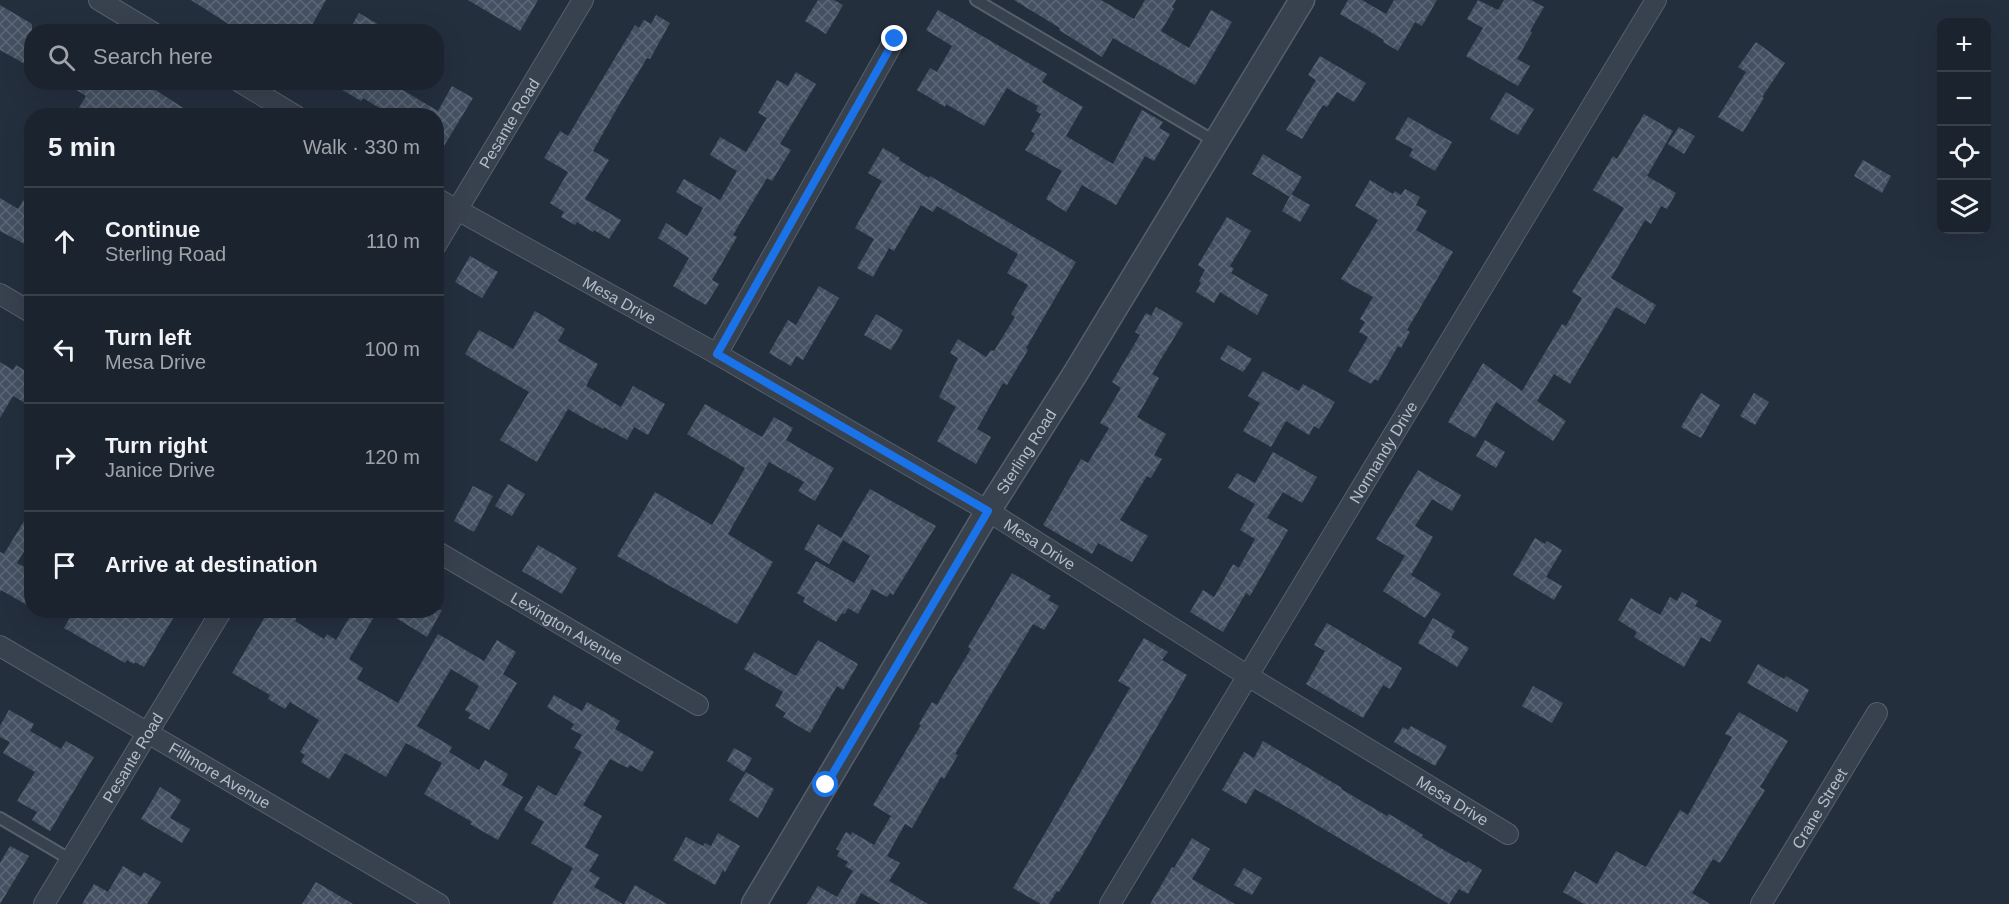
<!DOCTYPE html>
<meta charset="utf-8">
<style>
:root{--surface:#1b232e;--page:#282f3a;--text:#f1f3f6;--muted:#a0a4aa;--line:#39404a}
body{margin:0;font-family:Helvetica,sans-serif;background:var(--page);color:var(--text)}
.controls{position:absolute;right:18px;top:18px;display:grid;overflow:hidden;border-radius:12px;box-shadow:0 6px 24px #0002}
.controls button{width:54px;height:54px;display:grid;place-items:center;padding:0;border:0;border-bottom:2px solid var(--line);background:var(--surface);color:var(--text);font:30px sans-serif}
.stop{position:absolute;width:18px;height:18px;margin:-14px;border:4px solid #1a73e8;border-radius:50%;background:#fff}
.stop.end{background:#1a73e8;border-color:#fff;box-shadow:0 2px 6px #0008}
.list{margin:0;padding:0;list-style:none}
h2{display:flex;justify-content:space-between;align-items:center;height:78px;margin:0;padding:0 24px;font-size:26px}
h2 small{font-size:20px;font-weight:400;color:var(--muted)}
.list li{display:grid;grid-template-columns:39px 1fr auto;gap:18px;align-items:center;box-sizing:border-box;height:108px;padding:0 24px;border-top:2px solid var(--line)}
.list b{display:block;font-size:22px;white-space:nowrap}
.list p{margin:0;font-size:20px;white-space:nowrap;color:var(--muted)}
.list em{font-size:20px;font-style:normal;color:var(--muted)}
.icon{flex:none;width:33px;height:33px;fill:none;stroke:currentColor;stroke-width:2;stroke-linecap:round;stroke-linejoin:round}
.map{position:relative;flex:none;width:2009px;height:904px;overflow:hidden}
.search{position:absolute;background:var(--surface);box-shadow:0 6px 24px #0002;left:24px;top:24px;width:420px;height:66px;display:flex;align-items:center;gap:15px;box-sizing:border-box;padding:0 21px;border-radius:24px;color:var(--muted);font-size:22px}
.panel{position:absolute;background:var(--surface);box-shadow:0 6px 24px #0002;left:24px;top:108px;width:420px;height:510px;border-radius:24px}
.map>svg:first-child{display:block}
.building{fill:url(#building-cross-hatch)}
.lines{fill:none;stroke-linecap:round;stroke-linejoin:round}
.service-casing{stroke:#565f6c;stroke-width:14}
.minor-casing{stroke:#565f6c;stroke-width:22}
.tertiary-casing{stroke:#565f6c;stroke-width:27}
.service{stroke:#38414e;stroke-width:10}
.minor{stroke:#38414e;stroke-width:20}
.tertiary{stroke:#38414e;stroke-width:24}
.route{stroke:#1a73e8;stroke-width:8}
.labels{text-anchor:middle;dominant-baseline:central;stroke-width:4.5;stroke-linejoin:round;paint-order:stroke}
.street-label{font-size:16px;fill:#b4bcc9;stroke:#1d2633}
</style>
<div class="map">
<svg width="2009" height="904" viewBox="0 0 2009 904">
<defs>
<pattern id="building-cross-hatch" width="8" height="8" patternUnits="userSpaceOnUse" patternTransform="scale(1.5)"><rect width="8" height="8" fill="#455162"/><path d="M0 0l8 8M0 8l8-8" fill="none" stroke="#5d6877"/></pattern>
</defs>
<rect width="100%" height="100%" fill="#242f3e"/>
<path class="building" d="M191,0h135l-18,32h-67z
M468,0h70l-18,31z
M818,0h16l9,5 -17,29 -21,-13z
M1014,0h87l33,19 11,-19h31l-4,7 2,2 -13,22 28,17 22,-38 21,12 -37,63 -82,-47 -11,19 -43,-27 1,-2z
M1348,0h14l24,14 8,-14h43l-15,26 -7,-4 -17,29 -15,-9 1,-2 -44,-26z
M1478,0l20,10 6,-10h27l13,7 -14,24 2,2 -15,26 13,7 -12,20 -52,-30 17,-28 -16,-9z
M0,5l32,19v44l-32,-18z
M938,10l109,64 -5,8 41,25 -17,29 47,28 29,-54 21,12 -4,6 11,6 -16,27 -9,-5 -29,49 -34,-20 -16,27 -20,-13 16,-28 -37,-21 10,-16 -4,-3 10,-17 -5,-3 2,-5 -31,-18 -23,38 -38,-22 -1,3 -28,-17 13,-22 7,4 15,-26 -26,-16z
M359,13l32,19h-43z
M656,15l14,8 -20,36 -3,-1 -31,52 -23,41 16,9 -24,39 36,21 -12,19 -15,-9 -1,2 -16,-10 -2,3 -14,-8 3,-5 -14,-9 18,-31 -24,-14 16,-27 8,5 67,-111 4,3 5,-8 7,4z
M1756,42l29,21 -23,34 2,1 -21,34 -25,-15 28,-45 -8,-5z
M1320,56l46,27 -12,19 -17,-10 -10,15 -4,-2 -21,34 -16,-9 30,-50 -8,-5z
M796,72l20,12 -36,60 11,6 -19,31 -5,-3 -34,57 4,2 -25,43 7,4 -13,21 -33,-19 16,-28 -31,-20 8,-15 21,13 16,-28 -27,-16 8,-13 36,21 17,-29 -27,-16 10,-18 26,15 21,-34 -9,-5 19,-33 11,6z
M64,82h79l53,34h-122l12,-20z
M329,82h60l49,29 14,-25 21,12 -37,61v-43h-43l-30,-18 -2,3z
M1506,92l28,17 -16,26 -28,-16z
M1644,114l29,17 -26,45 29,17 -9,16 -6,-3 -10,18 -6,-4 -34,58 45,27 -11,19 -29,-17 -46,77 -16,-10 -17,27 29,20 -13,20 -57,-39 -21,36 -27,-16 35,-59 39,28 40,-67 4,2 16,-28 -10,-6 52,-84 -31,-18 20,-34 4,3z
M1408,117l44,25 -17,29 -26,-15 4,-7 -18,-10z
M1679,127l16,9 -11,18 -16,-10z
M883,148l17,10 -1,2 30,18 1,-2 146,86 -50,86 2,2 -21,35 -4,-2 -26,46 14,8 -15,27 -39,-23 19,-34 -17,-10 19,-39 -8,-5 8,-14 28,18 5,-7 3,1 21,-34 -4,-3 17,-29 -21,-12 11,-19 -81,-48 -4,6 -12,-7 -27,46 -5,-3 -16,29 -16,-9 17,-29 -19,-11 27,-47 -14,-8z
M1263,154l39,23 -12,20 -38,-23z
M1863,160l28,16 -9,17 -28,-17z
M1370,180l23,14 2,-3 6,4 4,-6 15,8 -4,8 11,6 -11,19 37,22 -46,78 3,2 -9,16 -3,-2 -20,35 -3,-2 -4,5 -23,-13 20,-34 -9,-5 6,-10 -5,-3 13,-22 -32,-18 37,-59 -23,-14z
M32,186v62l-32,-17v-33l18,11z
M1291,194l19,11 -10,17 -18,-11z
M1227,217l24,14 -21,35 4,3 -3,4 37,22 -11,20 -37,-23 -6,11 -18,-11 5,-9 -2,-2 6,-11 -7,-5z
M470,256l28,16 -16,26 -27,-16z
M819,286l20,12 -36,62 -7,-4 -5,10 -22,-13 19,-33 8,5z
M1156,307l27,16 -31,51 7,4 -22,39 29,17 -12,21 8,4 -11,19 -4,-2 -27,44 28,16 -16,26 -34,-19 -6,11 -49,-29 38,-66 7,4 21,-35 -9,-5 21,-35 -9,-6 28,-47 -5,-3 11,-19 5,3z
M535,311l30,18 -7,12 40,23 -12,22 35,21 12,-21 32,18 -17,31 -14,-8 -7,13 -23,-13 -1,2 -35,-20 -31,53 -37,-22 29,-48 -64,-38 14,-24 34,19z
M876,314l27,16 -12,20 -27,-15z
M1228,345l24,14 -9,13 -23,-13z
M0,362l13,8 3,-5 16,10v32l-19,-11 -13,22z
M1263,371l36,20 4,-7 32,18 -16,27 -5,-3 -5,9 -23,-14 -15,26 -28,-16 17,-28 -12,-7z
M1701,393l19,12 -19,33 -20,-11z
M1754,393l15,9 -14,23 -15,-9z
M705,404l57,33 12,-20 19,11 -7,12 48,28 -19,33 -17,-10 6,-9 -35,-20 -41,72 45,28 -36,62 -120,-68 38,-64 57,33 33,-57 -58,-34z
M1485,440l20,12 -9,16 -20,-12z
M1273,452l44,25 -15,26 -19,-11 -16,26 21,12 -38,66 -4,-3 -23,39 -33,-20 13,-22 11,7 19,-33 6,4 16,-29 -15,-9 15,-26 -27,-16 9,-15 18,10z
M1418,470l43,25 -9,16 -20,-12 -17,27 18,11 -22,38 30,19 -16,24 -42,-27 22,-35 -29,-17z
M508,484l17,10 -13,22 -17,-10z
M473,486l20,10 -19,36 -20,-11z
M870,489l66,37 -43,69 -3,-2 -3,4 -15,-8 -14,25 -10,-6 -3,6 -3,-1 -6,9 -33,-20 2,-4 -8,-5 19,-32 38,22 16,-27 -27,-16 -14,24 -25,-15 14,-25 23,14z
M32,508v30l-15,25 15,8v37l-31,-18 -1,2v-40l4,2z
M1535,538l10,6 2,-3 15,9 -16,27 16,9 -8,14 -41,-25z
M538,545l39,23 -15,26 -40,-23z
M1012,573l39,23 -3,4 11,6 -15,24 -11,-6 -78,130 3,1 -14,24 -3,-2 -29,51 -7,-4 -18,32 13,7 -11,18 39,23h-47l-20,-11 -6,11h-48l11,-18 19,11 16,-26 -8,-5 3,-4 -11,-6 3,-5 -4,-2 10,-17 5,3 1,-3 22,13 17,-29 -18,-11 48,-80 -2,-1 13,-22 5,3 7,-12 27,-44 -3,-2z
M1682,592l16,9 -3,5 27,15 -12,21 -9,-5 -17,30 -50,-30 3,-5 -19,-12 13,-22 29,17 10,-18 7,4z
M74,610h104l-34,57 -9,-5 -1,2 -7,-4 -2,3 -61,-35z
M269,610h32l-6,11 29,18 3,-5 9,6 18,-30h24l-29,49 14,9 -6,11 41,24 40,-69 46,27 13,-21 19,12 -13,22 14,9 -28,47 -21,-12 3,-4 -6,-4 14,-24 -28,-17 -34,57 35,21 -3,5 30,18 6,-10 23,14 -6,11 21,12 -25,43 -28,-16 2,-2 -48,-28 18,-31 -36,-20 -20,34 -41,-24 -16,26 -28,-17 4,-7 -5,-3 19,-32 -29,-18 -5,7 -17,-10 2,-4 -38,-22z
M383,610h59l-15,27z
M1433,618l22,13 -4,6 18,11 -12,19 -39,-24z
M1327,623l75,45 -12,21 -7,-4 -20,33 -57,-34 19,-33 -11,-6z
M1144,638l24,14 -6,8 25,15 -108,186 -20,31 -2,-1 -8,13h-8l-28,-16 117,-200 -12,-7z
M818,640l40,24 -15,26 -6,-4 -27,47 -27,-16 3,-4 -11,-7 8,-14 -39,-23 10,-17 42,24z
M1758,664l26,15 2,-3 23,14 -12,22 -50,-29z
M1533,686l30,17 -11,20 -30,-17z
M554,695l28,16 5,-9 33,19 -5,8 39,23 -12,20 -12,-7 -2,3 -18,-9 -27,46 19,11 -17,31 14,8 -10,16 11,7 -6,9 29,17h-71l21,-36 -42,-25 13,-21 -20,-12 14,-25 18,11 26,-44 -8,-4 8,-13 -11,-6 3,-5 -27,-17z
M9,710l25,14 -4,7 31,18 5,-8 28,16 -44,74 -18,-11 5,-8 -20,-11 18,-29 -32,-19 7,-11 -10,-5v-11z
M1739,712l49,29 -28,46 5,3 -45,73 -7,-4 -21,34 18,11h-126l-21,-12 12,-21 22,13 19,-33 30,16 34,-57 8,5 44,-78 -7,-3z
M1411,726l36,20 -12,20 -41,-24 9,-15 5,3z
M1263,741l79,47 -1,1 46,27 2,-2 15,9 19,12 -1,2 44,26 2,-2 14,9 -14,24 -9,-5 -10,15 -157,-94 -37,-21 -9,15 -24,-14 22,-38 10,6z
M734,748l18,10 -8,14 -17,-11z
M746,772l28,17 -16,29 -29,-18z
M160,787l21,13 -11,18 20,11 -8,14 -41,-24z
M718,833l22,13 -15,26 -2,-2 -8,15 -42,-25 13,-23 17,9 2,-3 6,3z
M1192,838l18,11 -18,30 43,25h-85l22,-37 2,1z
M10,846l19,10 -29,48v-41z
M123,866l18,11 3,-5 17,10 -14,22h-65l12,-20 14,8z
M1244,868l18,10 -10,17 -18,-10z
M316,882l37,22h-51z
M635,885l32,19h-43z"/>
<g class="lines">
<g class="service-casing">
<path id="service" d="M976,0l240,142
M0,818l71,42"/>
</g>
<g class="minor-casing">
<g id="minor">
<path d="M99,0l53,32"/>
<path d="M240,82l56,34"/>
<path id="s1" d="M436,198l281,156 271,157 260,165 260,158"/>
<path id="s2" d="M436,245l147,-245"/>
<path d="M0,294l32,19"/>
<path d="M717,354l178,-315"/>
<path id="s3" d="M436,551l262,154"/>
<path id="s4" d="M0,646l439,258"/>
<path id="s5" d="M44,904l178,-294"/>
<path id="s6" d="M1110,904l546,-904"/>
<path id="s7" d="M1761,904l116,-191"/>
</g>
</g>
<g class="tertiary-casing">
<g id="tertiary">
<path id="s8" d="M754,904l234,-393 87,-137 227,-374"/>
</g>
</g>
<use href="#service" class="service"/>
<use href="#minor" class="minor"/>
<use href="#tertiary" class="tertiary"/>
</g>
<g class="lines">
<path class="route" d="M826,785l162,-274 -271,-157 178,-315"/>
</g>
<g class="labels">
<g class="street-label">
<text stroke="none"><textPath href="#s2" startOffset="142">Pesante Road</textPath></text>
<text stroke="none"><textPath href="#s1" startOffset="210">Mesa Drive</textPath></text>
<text stroke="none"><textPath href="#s8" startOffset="528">Sterling Road</textPath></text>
<text stroke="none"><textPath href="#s6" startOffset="528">Normandy Drive</textPath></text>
<text stroke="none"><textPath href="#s1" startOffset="696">Mesa Drive</textPath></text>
<text stroke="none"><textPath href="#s3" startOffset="152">Lexington Avenue</textPath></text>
<text stroke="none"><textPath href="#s5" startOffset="171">Pesante Road</textPath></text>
<text stroke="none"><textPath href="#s4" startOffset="255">Fillmore Avenue</textPath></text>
<text stroke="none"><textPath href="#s1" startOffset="1182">Mesa Drive</textPath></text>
<text stroke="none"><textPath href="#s7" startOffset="112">Crane Street</textPath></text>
</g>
</g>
</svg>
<div class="controls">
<button>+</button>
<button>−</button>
<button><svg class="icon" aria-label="locate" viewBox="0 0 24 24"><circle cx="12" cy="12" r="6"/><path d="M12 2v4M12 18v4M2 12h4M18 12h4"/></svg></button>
<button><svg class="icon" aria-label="layers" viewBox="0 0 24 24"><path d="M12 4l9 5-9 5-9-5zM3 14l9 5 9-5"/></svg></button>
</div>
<div class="stop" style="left:826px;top:785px"></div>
<div class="stop end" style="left:895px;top:39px"></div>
<div class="search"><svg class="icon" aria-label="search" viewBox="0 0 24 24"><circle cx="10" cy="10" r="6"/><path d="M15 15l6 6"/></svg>Search here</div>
<section class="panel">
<h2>5 min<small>Walk · 330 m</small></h2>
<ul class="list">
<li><svg class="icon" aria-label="ahead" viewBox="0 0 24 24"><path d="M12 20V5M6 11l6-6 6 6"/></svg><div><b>Continue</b><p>Sterling Road</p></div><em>110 m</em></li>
<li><svg class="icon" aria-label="left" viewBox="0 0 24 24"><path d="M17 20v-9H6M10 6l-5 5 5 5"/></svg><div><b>Turn left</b><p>Mesa Drive</p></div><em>100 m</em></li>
<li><svg class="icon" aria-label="right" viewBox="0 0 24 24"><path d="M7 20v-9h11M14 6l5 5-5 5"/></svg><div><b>Turn right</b><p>Janice Drive</p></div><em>120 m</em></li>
<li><svg class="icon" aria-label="arrive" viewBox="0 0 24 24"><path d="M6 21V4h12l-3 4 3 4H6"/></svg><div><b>Arrive at destination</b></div></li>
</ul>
</section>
</div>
